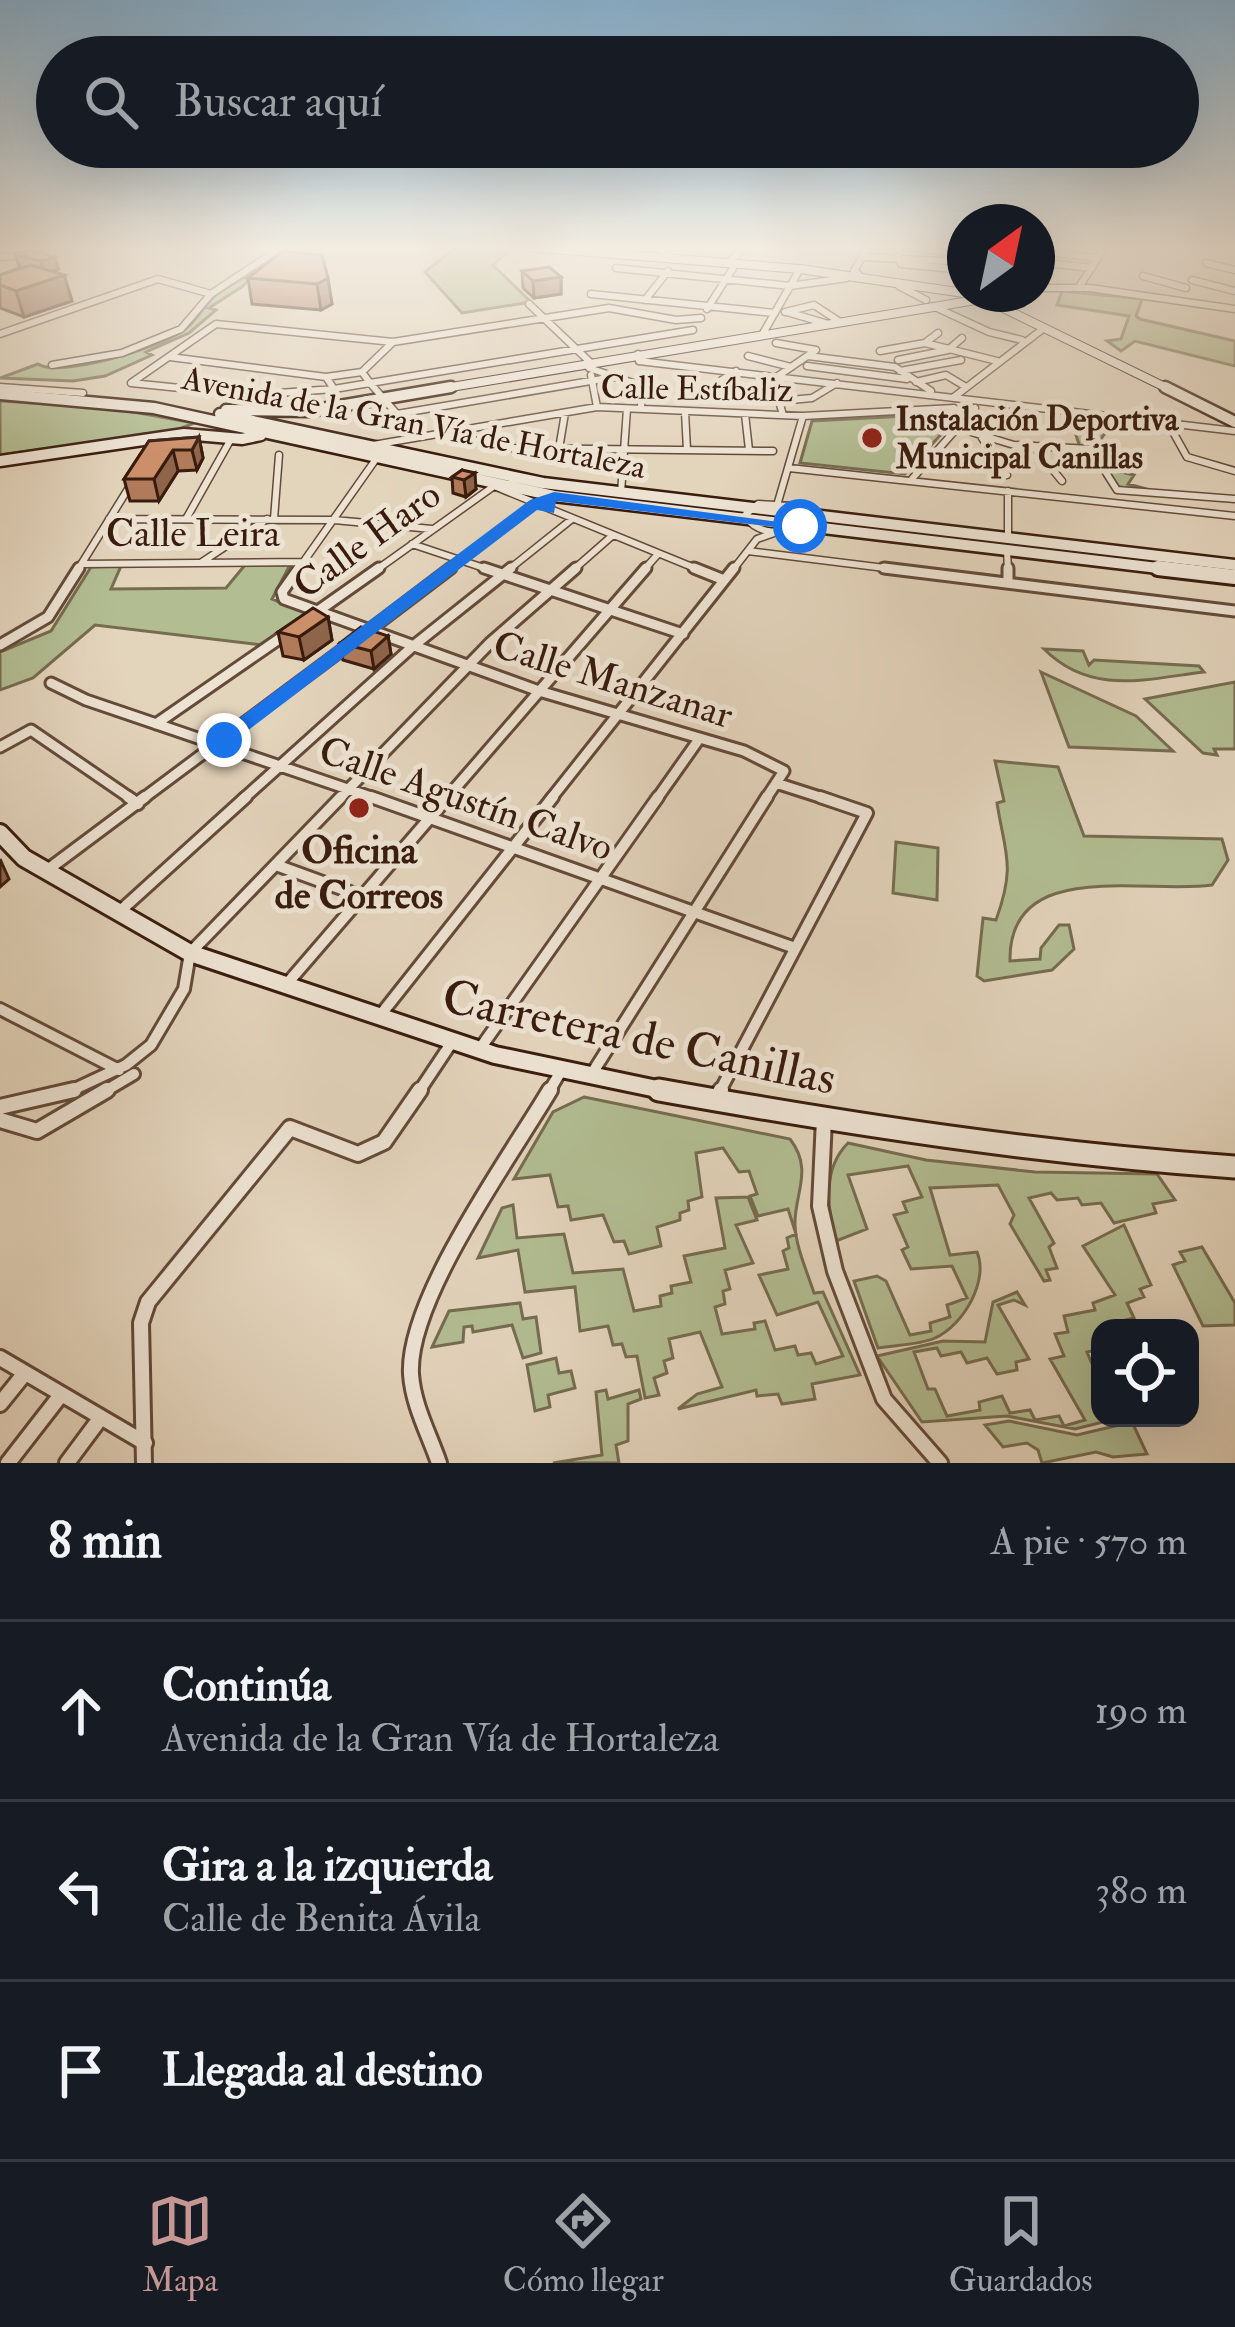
<!DOCTYPE html>
<html lang="es">
<meta charset="utf-8">
<style>
:root{--surface:#171b24;--page:#242831;--text:#f1f3f6;--muted:#9ea1a6;--line:#363941;--accent:#c59692}
body{margin:0;font-family:"IM FELL Double Pica",serif;background:var(--page);color:var(--text)}
.controls{position:absolute;right:36px;bottom:36px;display:grid;overflow:hidden;border-radius:24px;box-shadow:0 12px 48px #0002}
.controls button{width:108px;height:108px;display:grid;place-items:center;padding:0;border:0;border-bottom:3px solid var(--line);background:var(--surface);color:var(--text);font:60px sans-serif}
.compass{position:absolute;left:947px;top:204px;width:108px;height:108px;border-radius:50%;background:var(--surface);box-shadow:0 12px 48px #0002;rotate:33deg}
.stop{position:absolute;width:36px;height:36px;margin:-27px;border:9px solid #1a73e8;border-radius:50%;background:#fff}
.stop.end{background:#1a73e8;border-color:#fff;box-shadow:0 3px 12px #0008}
.list{margin:0;padding:0;list-style:none}
h2{display:flex;justify-content:space-between;align-items:center;height:156px;margin:0;padding:0 48px;font-size:51px}
h2 small{font-size:39px;font-weight:400;color:var(--muted)}
.list li{display:grid;grid-template-columns:78px 1fr auto;gap:36px;align-items:center;box-sizing:border-box;height:180px;padding:0 48px;border-top:3px solid var(--line)}
.list b{display:block;font-size:45px;white-space:nowrap}
.list p{margin:0;font-size:39px;white-space:nowrap;color:var(--muted)}
.list em{font-size:39px;font-style:normal;color:var(--muted)}
.icon{flex:none;width:66px;height:66px;fill:none;stroke:currentColor;stroke-width:2;stroke-linecap:round;stroke-linejoin:round}
.map{position:relative;flex:none;width:1235px;height:1463px;overflow:hidden}
.search{position:absolute;background:var(--surface);box-shadow:0 12px 48px #0002;left:36px;right:36px;top:36px;height:132px;display:flex;align-items:center;gap:30px;box-sizing:border-box;padding:0 42px;border-radius:66px;color:var(--muted);font-size:45px}
.sheet{height:696px;background:var(--surface)}
nav{display:flex;justify-content:space-around;align-items:center;box-sizing:border-box;height:168px;border-top:3px solid var(--line);background:var(--surface);font-size:33px;color:var(--muted)}
nav a{display:grid;justify-items:center;gap:6px}
nav .on{color:var(--accent)}
.map>svg:first-child{display:block}
.green{fill:#b2bd92;stroke:#766c50;stroke-width:3}
.lines{fill:none;stroke-linecap:round;stroke-linejoin:round}
.street-far3-casing{stroke:#644a39;stroke-width:9}
.street-far2-casing{stroke:#644a39;stroke-width:15}
.street-far1-casing{stroke:#644a39;stroke-width:16}
.street-casing{stroke:#644a39;stroke-width:20}
.secondary-far4-casing{stroke:#391c0d;stroke-width:10}
.secondary-far3-casing{stroke:#391c0d;stroke-width:15}
.secondary-far2-casing{stroke:#391c0d;stroke-width:20}
.secondary-far1-casing{stroke:#391c0d;stroke-width:22}
.secondary-casing{stroke:#391c0d;stroke-width:27}
.street-far3{stroke:#ede3d3;stroke-width:6}
.street-far2{stroke:#ede3d3;stroke-width:9}
.street-far1{stroke:#ede3d3;stroke-width:10}
.street{stroke:#ede3d3;stroke-width:14}
.secondary-far4{stroke:#ede3d3;stroke-width:8}
.secondary-far3{stroke:#ede3d3;stroke-width:10}
.secondary-far2{stroke:#ede3d3;stroke-width:14}
.secondary-far1{stroke:#ede3d3;stroke-width:16}
.secondary{stroke:#ede3d3;stroke-width:21}
.wall{fill:#af7b5b;stroke:#391c0d;stroke-width:3}
.shaded-wall{fill:#8e644a;stroke:#391c0d;stroke-width:3}
.building{fill:#cb8f6a;stroke:#391c0d;stroke-width:3}
.route{fill:#1a73e8}
.poi-dot{fill:#8f2418;stroke:#ede3d3;stroke-width:4.5}
.labels{text-anchor:middle;dominant-baseline:central;stroke-width:10;stroke-linejoin:round;paint-order:stroke}
.far-street-label{font-size:33px;fill:#391c0d;stroke:#ede3d3}
.far-poi-label{font-size:33px;font-weight:bold;fill:#391c0d;stroke:#ede3d3;text-anchor:start}
.street-label{font-size:39px;fill:#391c0d;stroke:#ede3d3}
.poi-label{font-size:39px;font-weight:bold;fill:#391c0d;stroke:#ede3d3}
.near-street-label{font-size:48px;fill:#391c0d;stroke:#ede3d3}
</style>
<div class="map">
<svg width="1235" height="1463" viewBox="0 0 1235 1463">
<rect width="100%" height="100%" fill="#e3d4bc"/>
<filter id="stains"><feTurbulence type="fractalNoise" baseFrequency=".00167" numOctaves="4"/><feColorMatrix values="0 0 0 0 .2 0 0 0 0 .09 0 0 0 0 .02 0 0 0 .5 -.17"/></filter>
<radialGradient id="worn" r=".72"><stop offset=".6" stop-color="#630" stop-opacity="0"/><stop offset="1" stop-color="#630" stop-opacity=".3"/></radialGradient>
<path class="green" d="M456,247l56,1 -19,17 38,37 -69,11 -37,-41z
M256,271l-13,15 -34,22 7,2 -27,23 -43,19 6,3 -47,21 -32,5 -73,-3 38,-14c21,14 120,-15 146,-34 13,-8 19,-25 32,-35 12,-9 27,-16 40,-24z
M1062,291l80,8 -6,17 4,3 95,22v25l-100,-25 -14,10 -14,-10 14,-2 8,-23 -72,-11z
M0,401l111,7 83,15 -19,8 -175,24z
M944,414l11,5 -50,55 -105,-11 12,-42z
M1069,415l54,9 -4,4 -21,-5 -5,6 13,3 -6,8 13,2 -7,8 14,3 -6,8 13,3 -6,8 13,3 -6,9 22,6 -31,-3 -26,-38 -13,-2z
M245,565h45l-18,34 34,14 -43,32 -168,-20 -62,53 -33,12v-38l51,-21 40,-64 30,-1 -10,23 115,-1z
M1044,649l39,2 6,14 5,-5 105,6 5,6c-58,7 -113,24 -160,-23z
M1041,672l95,44 37,35 -104,-4z
M1235,682v67h-21l3,6 -14,-2 -58,-54z
M995,761l63,6 26,69 138,3 6,21 -16,25c-65,10 -204,-29 -202,76l30,-2 1,-11 18,-23h10l5,24 -22,21 -68,11 -7,-5 6,-58 13,2c20,-55 9,-66 1,-117l7,-2z
M896,842l42,6 -1,52 -44,-7z
M584,1097l206,42c24,31 4,55 5,86 1,23 12,46 19,68l9,-1 37,83 -48,9 3,15 -33,5 -4,-10 -21,2 -1,-6 -78,19 19,-15 25,-7 -22,-55 -31,7 4,19 -9,3 3,12 -13,5 5,17 -14,3 -8,-42 -11,1 -4,-13 -9,1 -5,-19 -28,5 -5,-44 -50,5 -7,-42 -40,8 24,-50 11,-3 4,33 47,-4 9,39 50,-4 11,42 27,-5 -1,-10 12,-3 -1,-7 20,-4 -7,-26 41,-8 -9,-50 32,-1 9,23 -21,5 17,38 -28,7 5,19 -7,2 2,13 -10,3 7,27 33,-5 -1,-6 11,-2 10,29 20,-4 3,9 13,-2 5,11 27,-8 -25,-54 -41,13 -18,-40 29,-6 -5,-18 6,-3 -2,-10 9,-4 -8,-25 -30,7 -8,-20 7,-2 -8,-23 -10,1 -16,-24 -27,5 6,44 -14,4 1,9 -9,3v7l-23,7 4,19 -32,8 -5,-13 -10,1 -11,-27 -32,5 -3,-14 -10,1 -8,-32 -36,4 39,-67z
M848,1143l78,17 109,12 122,2 18,26 -22,4 3,9 -42,10 -13,-20 -19,2 -4,-7 -21,2 -6,-7 -22,5 25,45 -5,4 8,21 -11,2 4,10 -6,1 -34,-57 4,-9 -16,-30 -68,3 20,67 27,-3c12,28 -13,73 -42,86 -16,7 -40,7 -57,10l-24,-67 23,-5 9,5 24,54 21,-4 -1,-8 20,-6 -3,-12 20,-7 -15,-32 -41,3 -9,-19 6,-3 -14,-32 13,-3 -4,-10 19,-5 -14,-31 -60,9 19,54 -31,12c-9,-33 -14,-72 12,-98z
M1124,1225l27,60 -11,4 4,8 -17,6 7,15 -17,4 3,6h-20v21l-13,3 13,31v35h19l-44,11 -68,-13 -85,6 -45,-66 66,-15 42,1 8,-40 24,-10 8,13 -11,-5 -16,5 31,54 -13,3 1,8 -20,4 -10,-16 -20,5 -6,-11 -20,4 -4,-8 -23,4 14,37h7l12,27 33,-6 -1,-8 23,-6 8,17 20,-3 5,10 24,-4 5,10 21,-6 -35,-61 14,-3 -9,-22 13,-2 -4,-16 31,-6 -2,-7 22,-8 -32,-49z
M1202,1247l33,56v22l-32,1 -30,-61 12,-4 -5,-9z
M520,1303l3,16 13,-2 5,36 -18,5 -11,-33 -39,7 -1,-6 -8,1 -1,15 -31,5 17,-36z
M556,1358l3,15 12,-2 4,17 -27,7 2,12 -15,4 -8,-46z
M606,1390l2,9 31,-9 2,9 -13,5v37l-12,4 3,18h-66l49,-8 -6,-63z
M1009,1421l68,14 55,-13 15,32 -34,3 -17,-5 -54,11 -4,-13 -11,-7 -24,4 -18,-22z"/>
<g class="lines">
<g class="street-far3-casing">
<path id="street-far3" d="M655,247l15,9
M907,247l58,7
M1037,251l61,7
M0,257l51,-3 2,-7
M862,257l103,5
M899,257l2,7 64,6
M731,260l14,-13
M1037,262l55,6
M1206,263l29,7
M616,268l174,18 57,-8
M859,275l-5,-4 14,-24
M1143,276l43,12
M1192,280l43,11
M899,286l27,14
M1079,287l26,-40
M1037,288h53l145,21
M591,294l184,19
M645,300l23,-29
M529,304l63,60
M935,307l54,25 33,8
M707,309l28,-44
M785,312l29,-7 26,17
M787,312l41,12
M938,333l-13,10 72,18
M0,334l158,-55 53,15
M762,335l38,-66
M776,343l40,7 -38,26
M880,351l45,-8
M638,354l1,7 596,70
M748,356l43,11
M808,356l87,11 36,24
M170,357l156,20
M898,360l50,-10 14,-12
M52,365l70,-12 59,-24 30,-35 71,-47
M807,366l100,13
M589,368l53,18 -1,23
M900,371l61,-11
M362,372l8,11 -36,6 -8,-12z
M362,372l31,-30
M591,375l6,32
M916,382l30,-7 20,12
M370,383l323,-53
M370,383l27,31 217,-37
M0,387l83,6
M709,388l27,-17
M334,389l-85,6 -118,-12 85,-59 177,18 216,-34 67,12 25,-2
M954,397l90,-69
M685,412l2,38
M745,414l4,36
M783,415l-4,-14 33,-3 25,-15
M1168,423l19,34 48,14
M958,428l56,17 77,4 26,41 118,9
M446,434l61,14 266,3
M982,438l25,37
M373,445l224,-38 206,9 151,-8 11,10
M1034,447l28,34
M559,449l6,-36
M789,468l446,48
M911,480l64,-72
M1008,491v47
M621,493l6,-84
M778,502l25,-86
M758,504l36,2 9,16c-21,13 -43,14 -59,-6z
M109,519l225,1 98,9
M186,519l45,-80
M274,519l5,-64
M412,544l81,27
M1007,550l1,21
M748,551l161,20
M202,562l65,-43
M82,564l222,-2
M77,571l56,-90
M297,571l79,-112
M375,571l119,-85 208,85
M447,571l89,-68
M507,571l65,-52
M572,571l41,-36
M643,571l15,-17
M732,571l25,-32 20,-7"/>
</g>
<g class="street-far2-casing">
<path id="street-far2" d="M299,568l-17,24 2,7 255,92 205,60 40,20 -19,29
M484,568l199,66
M694,568l30,12
M884,568l351,43
M1008,568v15
M318,611l61,-43
M368,631l83,-63
M0,645l48,-28 31,-49
M51,683l35,17 294,100
M156,724l133,-92
M0,747l31,-17 102,70
M776,783l53,17
M141,800l209,-156
M242,800l170,-153 99,-79
M338,800l152,-157 86,-75
M445,800l201,-232
M550,800l184,-232
M656,800l41,-58"/>
</g>
<g class="street-far1-casing">
<path id="street-far1" d="M128,797l10,7
M371,797l424,151
M276,865l85,31
M46,871l99,-74
M119,912l127,-115
M285,986l163,-189
M0,1009l119,61
M378,1018l175,-221
M479,1050l179,-253
M591,1075l176,-278
M66,1093l60,-28 25,-20 33,-56 6,-36 151,-156
M102,1093l32,-19
M418,1093l34,-51
M548,1093l13,-22
M719,1093l148,-280 -47,-16"/>
</g>
<g class="street-casing">
<path id="street" d="M716,1099l5,-9
M0,1107l74,-17
M824,1119l-4,87 15,65 49,128 56,64
M0,1120l37,11 70,-41
M0,1358l145,85
M0,1404l25,-31
M8,1463l52,-67
M67,1463l32,-43
M144,1463l-3,-140 7,-21 142,-174 68,26 26,-12 36,-52
M439,1463c-10,-29 -26,-58 -28,-89 -4,-75 100,-218 139,-284"/>
</g>
<g class="secondary-far4-casing">
<path id="secondary-far4" d="M527,247l273,22 164,24
M999,306l172,84
M1001,306l21,-3 3,-9
M433,390l579,-96"/>
</g>
<g class="secondary-far3-casing">
<path id="secondary-far3" d="M1165,387l70,35
M0,394l154,14 400,88 629,75
M226,410l84,1 141,-24
M220,414l323,69 692,82
M0,461l184,-27 58,5 19,-4"/>
</g>
<g class="secondary-far2-casing">
<path id="secondary-far2" d="M1158,568l77,9"/>
</g>
<g class="secondary-far1-casing">
<path id="secondary-far1" d="M0,833l24,25 166,95 305,102 181,38"/>
</g>
<g class="secondary-casing">
<path id="secondary" d="M659,1090c195,35 378,63 576,77"/>
</g>
<use href="#street-far3" class="street-far3"/>
<use href="#street-far2" class="street-far2"/>
<use href="#street-far1" class="street-far1"/>
<use href="#street" class="street"/>
<use href="#secondary-far4" class="secondary-far4"/>
<use href="#secondary-far3" class="secondary-far3"/>
<use href="#secondary-far2" class="secondary-far2"/>
<use href="#secondary-far1" class="secondary-far1"/>
<use href="#secondary" class="secondary"/>
</g>
<path class="wall" d="M32,250l26,19 -6,2 12,4 8,26 -48,16 -24,-9v-33l22,-8 -3,-1 -4,-12z
M322,255l10,49 -11,6 -69,-6 -4,-26z
M522,271l39,6v17l-27,4 -11,-10z
M199,437l4,21 -6,12 -19,1 -19,30h-29l-6,-22 25,-38z
M462,470l14,19 -10,8 -13,-4 -1,-16z
M328,617l4,23 -28,20 -21,-4 -5,-24z
M388,636l3,18 -17,15 -31,-9 -3,-17z"/>
<path class="shaded-wall" d="M55,257l3,12 -14,5 -3,-13z
M64,275l8,26 -48,16 -8,-26z
M561,277v17l-27,4 -1,-17z
M328,278l4,26 -11,6 -4,-26z
M199,437l4,21 -6,12 -5,-20z
M173,450l5,21 -19,30 -5,-22z
M475,473l1,16 -10,8 -2,-17z
M328,617l4,23 -28,20 -5,-23z
M388,636l3,18 -17,15 -3,-18z
M0,859l9,20 -9,8z"/>
<path class="building" d="M32,250l23,7 -14,4 -26,-7z
M283,251l39,4 6,23 -11,6 -69,-6z
M31,265l33,10 -48,16 -16,-6v-10z
M549,267l12,10 -28,4 -11,-10z
M199,437l-7,13h-19l-19,29h-30l25,-38z
M462,470l13,3 -11,7 -12,-3z
M313,608l15,9 -29,20 -21,-5z
M361,627l27,9 -17,15 -31,-8z"/>
<linearGradient id="sky" x2="0" y2="1"><stop stop-color="#88b5d6"/><stop offset="0.55" stop-color="#f2ece1"/><stop offset="1" stop-color="#f2ece1" stop-opacity="0"/></linearGradient>
<rect width="1235" height="452" fill="url(#sky)"/>
<path class="route" d="M554,492l254,34 -8,4 -244,-29 -2,12 -17,-3 -307,234h-13v-9l313,-235z"/>
<g class="poi-dot">
<circle cx="872" cy="438" r="12"/>
<circle cx="359" cy="808" r="12"/>
</g>
<g class="labels">
<g class="far-street-label">
<text transform="translate(697 389) rotate(1)">Calle Estíbaliz</text>
<text transform="translate(414 423) rotate(11)">Avenida de la Gran Vía de Hortaleza</text>
</g>
<g class="far-poi-label">
<text x="896" y="419">Instalación Deportiva<tspan x="896" dy="38">Municipal Canillas</tspan></text>
</g>
<g class="street-label">
<text x="193" y="533">Calle Leira</text>
<text transform="translate(367 540) rotate(-36)">Calle Haro</text>
<text transform="translate(613 680) rotate(17)">Calle Manzanar</text>
<text transform="translate(466 799) rotate(19)">Calle Agustín Calvo</text>
</g>
<g class="poi-label">
<text x="359" y="850">Oficina<tspan x="359" dy="45">de Correos</tspan></text>
</g>
<g class="near-street-label">
<text transform="translate(639 1038) rotate(12)">Carretera de Canillas</text>
</g>
</g>
<rect width="100%" height="100%" filter="url(#stains)"/>
<rect width="100%" height="100%" fill="url(#worn)"/>
</svg>
<div class="controls">
<button><svg class="icon" aria-label="locate" viewBox="0 0 24 24"><circle cx="12" cy="12" r="6"/><path d="M12 2v4M12 18v4M2 12h4M18 12h4"/></svg></button>
</div>
<svg class="compass" viewBox="-18 -18 36 36"><path d="M0-13l5 13h-10z" fill="#e53935"/><path d="M0 13l5-13h-10z" fill="#9ea1a6"/></svg>
<div class="stop" style="left:800px;top:526px"></div>
<div class="stop end" style="left:224px;top:740px"></div>
<div class="search"><svg class="icon" aria-label="search" viewBox="0 0 24 24"><circle cx="10" cy="10" r="6"/><path d="M15 15l6 6"/></svg>Buscar aquí</div>
</div>
<section class="sheet">
<h2>8 min<small>A pie · 570 m</small></h2>
<ul class="list">
<li><svg class="icon" aria-label="ahead" viewBox="0 0 24 24"><path d="M12 20V5M6 11l6-6 6 6"/></svg><div><b>Continúa</b><p>Avenida de la Gran Vía de Hortaleza</p></div><em>190 m</em></li>
<li><svg class="icon" aria-label="left" viewBox="0 0 24 24"><path d="M17 20v-9H6M10 6l-5 5 5 5"/></svg><div><b>Gira a la izquierda</b><p>Calle de Benita Ávila</p></div><em>380 m</em></li>
<li><svg class="icon" aria-label="arrive" viewBox="0 0 24 24"><path d="M6 21V4h12l-3 4 3 4H6"/></svg><div><b>Llegada al destino</b></div></li>
</ul>
</section>
<nav>
<a class="on"><svg class="icon" aria-label="map" viewBox="0 0 24 24"><path d="M3 6l6-2 6 2 6-2v14l-6 2-6-2-6 2zM9 4v14M15 6v14"/></svg>Mapa</a>
<a><svg class="icon" aria-label="directions" viewBox="0 0 24 24"><path d="M12 3l9 9-9 9-9-9zM9 14v-3h6M13 9l2 2-2 2"/></svg>Cómo llegar</a>
<a><svg class="icon" aria-label="saved" viewBox="0 0 24 24"><path d="M7 4h10v16l-5-4-5 4z"/></svg>Guardados</a>
</nav>
